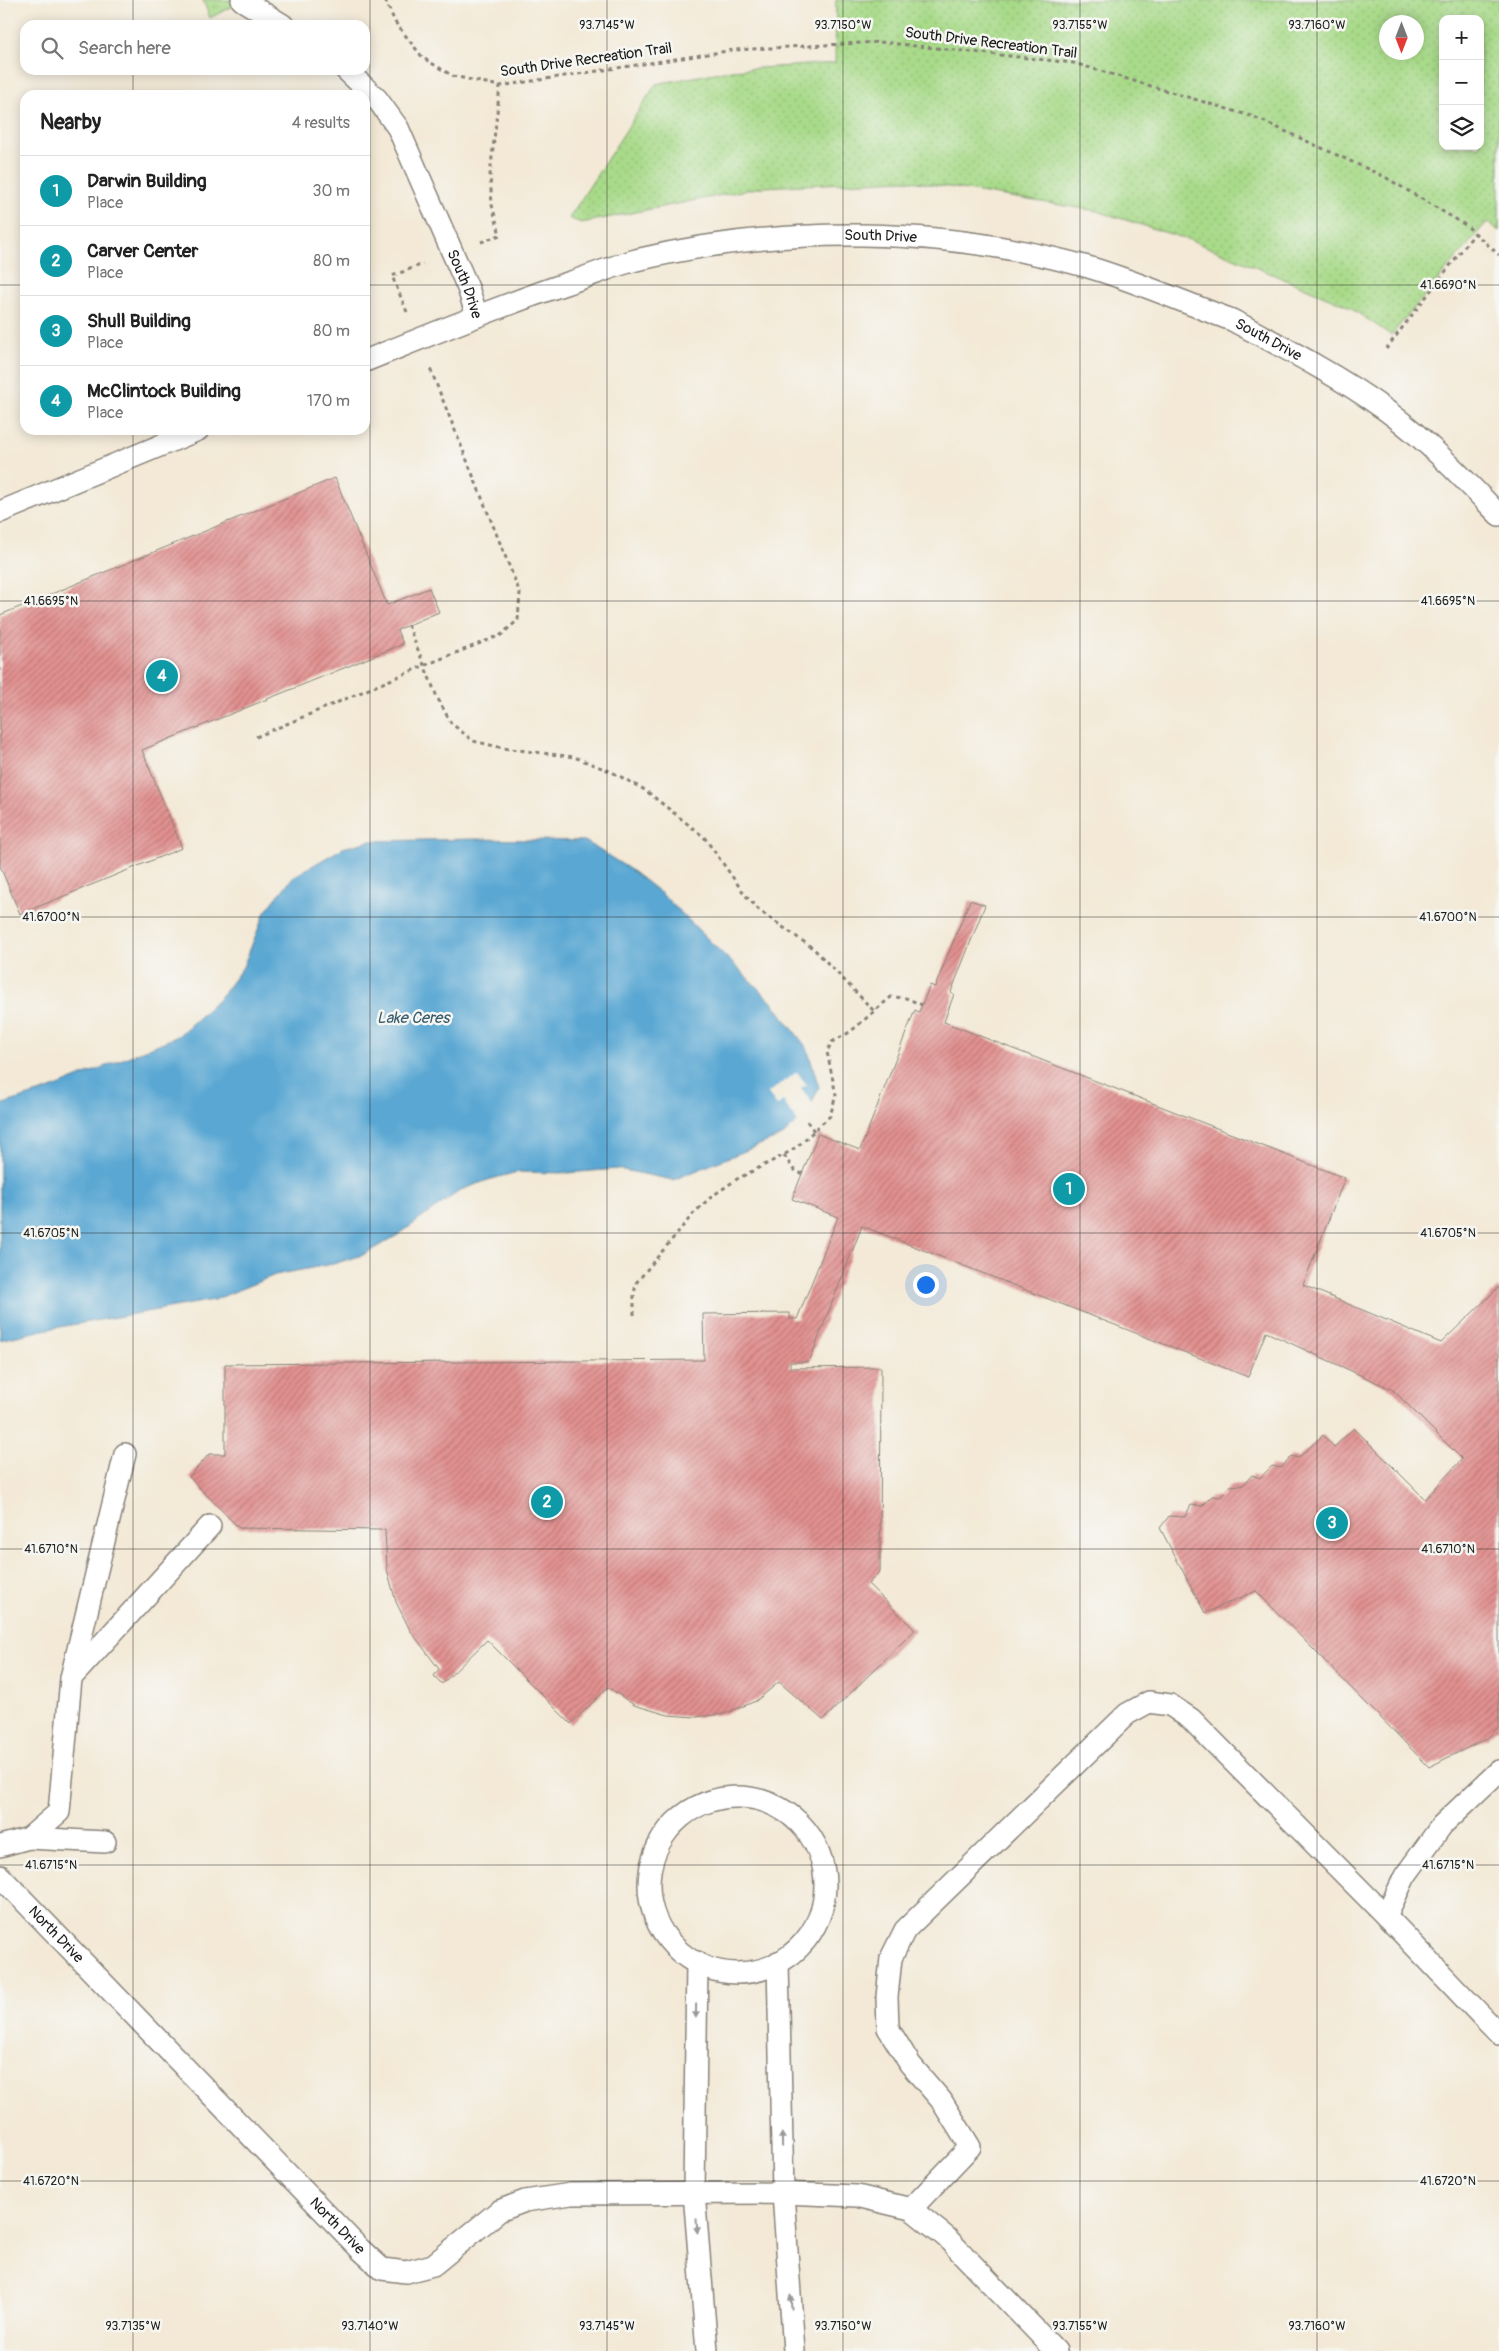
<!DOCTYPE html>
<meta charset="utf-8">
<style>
:root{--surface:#fff;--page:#f2f2f2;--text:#222;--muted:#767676;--line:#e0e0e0;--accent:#0f766e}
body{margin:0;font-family:Pangolin,sans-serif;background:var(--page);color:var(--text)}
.controls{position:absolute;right:15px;top:15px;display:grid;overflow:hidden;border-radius:10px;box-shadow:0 2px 12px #0003}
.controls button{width:45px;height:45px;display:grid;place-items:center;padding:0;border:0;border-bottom:1px solid var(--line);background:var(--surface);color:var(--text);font:25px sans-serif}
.compass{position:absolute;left:1379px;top:15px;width:45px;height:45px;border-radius:50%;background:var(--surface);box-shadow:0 2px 12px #0003;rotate:180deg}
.you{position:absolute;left:925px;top:1284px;width:18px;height:18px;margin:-12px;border:4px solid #fff;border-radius:50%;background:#1a73e8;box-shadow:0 0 0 8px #1a73e833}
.badge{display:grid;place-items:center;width:32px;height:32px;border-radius:50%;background:var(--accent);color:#fff;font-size:16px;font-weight:700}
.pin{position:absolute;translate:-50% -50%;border:2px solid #fff;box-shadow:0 1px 5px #0006}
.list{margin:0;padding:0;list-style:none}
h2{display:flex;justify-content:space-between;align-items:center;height:65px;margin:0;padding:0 20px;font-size:21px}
h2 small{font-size:16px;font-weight:400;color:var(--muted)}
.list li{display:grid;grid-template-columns:32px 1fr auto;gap:15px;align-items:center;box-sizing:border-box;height:70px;padding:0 20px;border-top:1px solid var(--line)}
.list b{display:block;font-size:19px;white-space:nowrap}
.list p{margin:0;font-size:16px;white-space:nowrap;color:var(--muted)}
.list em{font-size:16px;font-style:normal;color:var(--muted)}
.icon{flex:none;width:28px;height:28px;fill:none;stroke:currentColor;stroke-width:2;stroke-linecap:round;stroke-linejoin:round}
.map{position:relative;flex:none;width:1499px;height:2351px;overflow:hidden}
.search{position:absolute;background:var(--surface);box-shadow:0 2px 12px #0003;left:20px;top:20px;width:350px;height:55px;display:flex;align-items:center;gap:12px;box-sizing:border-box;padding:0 18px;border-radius:15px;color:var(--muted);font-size:19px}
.panel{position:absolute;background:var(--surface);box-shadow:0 2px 12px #0003;left:20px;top:90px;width:350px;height:345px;border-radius:15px}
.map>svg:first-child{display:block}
.grass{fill:url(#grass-dots);stroke:#627b52;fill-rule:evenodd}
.park{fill:url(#park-tufts);stroke:#627b52}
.water{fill:#5aa7d3;stroke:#3b6278}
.pier{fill:#f3e9d6}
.building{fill:url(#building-hatch)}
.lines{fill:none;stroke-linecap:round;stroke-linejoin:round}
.service-casing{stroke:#888279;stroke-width:24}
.path{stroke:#888279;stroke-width:3;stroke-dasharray:4 4;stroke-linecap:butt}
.service{stroke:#fff;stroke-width:21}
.oneway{fill:#999}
.ticks{fill:none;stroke:#1c1c1c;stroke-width:1;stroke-opacity:0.45}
.labels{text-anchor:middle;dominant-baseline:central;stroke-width:5;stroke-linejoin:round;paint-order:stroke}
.street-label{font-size:15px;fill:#1c1c1c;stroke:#f6f6f2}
.water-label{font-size:16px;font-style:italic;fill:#385b6e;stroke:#f6f6f2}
.ticks-label{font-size:12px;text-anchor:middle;fill:#1c1c1c;stroke:#f6f6f2;stroke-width:5;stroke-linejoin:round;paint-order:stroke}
</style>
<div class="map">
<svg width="1499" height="2351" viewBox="0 0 1499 2351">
<defs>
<pattern id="grass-dots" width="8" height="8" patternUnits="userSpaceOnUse" patternTransform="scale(1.25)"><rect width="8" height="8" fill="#a8da89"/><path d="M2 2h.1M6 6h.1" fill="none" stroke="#90ba76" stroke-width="1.8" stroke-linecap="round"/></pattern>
<pattern id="park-tufts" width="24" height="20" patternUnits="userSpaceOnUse" patternTransform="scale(1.25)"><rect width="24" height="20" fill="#a8da89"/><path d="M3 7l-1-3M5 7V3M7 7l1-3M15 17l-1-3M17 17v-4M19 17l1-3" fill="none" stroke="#90ba76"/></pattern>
<pattern id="building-hatch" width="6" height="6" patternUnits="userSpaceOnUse" patternTransform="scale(1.25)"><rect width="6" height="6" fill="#e29190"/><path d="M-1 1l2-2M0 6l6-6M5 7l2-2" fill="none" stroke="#b67675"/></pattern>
</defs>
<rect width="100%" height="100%" fill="#f6f6f2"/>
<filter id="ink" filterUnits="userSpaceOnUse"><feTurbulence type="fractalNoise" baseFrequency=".02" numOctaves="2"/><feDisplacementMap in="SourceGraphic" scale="10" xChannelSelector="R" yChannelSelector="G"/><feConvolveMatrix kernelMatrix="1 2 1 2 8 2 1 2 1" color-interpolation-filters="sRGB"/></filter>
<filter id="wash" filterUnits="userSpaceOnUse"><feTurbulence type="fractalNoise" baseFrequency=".0096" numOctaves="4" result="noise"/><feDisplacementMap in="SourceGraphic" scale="20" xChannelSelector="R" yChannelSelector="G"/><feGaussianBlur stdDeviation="1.12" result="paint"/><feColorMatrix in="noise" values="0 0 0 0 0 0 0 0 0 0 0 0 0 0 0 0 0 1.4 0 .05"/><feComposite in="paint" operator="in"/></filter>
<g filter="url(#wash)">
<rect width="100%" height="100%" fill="#f3e9d6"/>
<path class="grass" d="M836,0h663v231l-12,-9 -96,113 -45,-30 -153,-64 -96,-30 -192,-31 -143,7 -181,36 -12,-5 87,-134 75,-14 104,-7zM1443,19h37v127h-37zM1386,22h30v30h-30z"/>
<path class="park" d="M203,0h41l-34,18z"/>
<path class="water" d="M474,839l111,2 46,29 32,25 108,106 36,47 12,39 -11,24 -24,24 -111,45 -55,-11 -52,4 -49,-1 -29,8 -27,10 -63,45 -35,20 -30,9 -58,11 -61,25 -166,29 -48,11v-235l51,-16 127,-53 41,-37 24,-32 22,-55 28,-35 50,-29 26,-7z"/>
<path class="pier" d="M797,1072l9,12 -5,4 13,17 -4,8 -11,11 -16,-23 -6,5 -9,-13z"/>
<g id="blocks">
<path class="building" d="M335,478l52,127 42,-17 10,24 -42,18 6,14 -261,106 40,98 -162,66 -20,-48v-251z
M970,900l15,5 -34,87 3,2 -10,28 401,156 -42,107 138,58 58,-56v440l-12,11 -58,29 -173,-176 -51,22 -45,-85 9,-12 16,1 6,-12 11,1 10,-10 9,1 8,-11 14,-1 9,-10 8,3 12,-12 9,2 10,-12 7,2 25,-23 11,12 20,-19 71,71 37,-40 -69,-69 -127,-58 -18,45 -386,-151 -53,136h-19v6l91,-1 -1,204 -12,13 47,46 -92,90 -44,-38 -23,19 -32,13 -29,3 -27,-2 -34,-10 -26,-18 -37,37 -84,-84 -45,44 -8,-8 5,-7 -29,-39 -14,-28 -9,-33 -2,-39 -146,-2 -50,-51 20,-23h16v-90l479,-4 -1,-46 87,-1v6h7l41,-102 -46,-18 26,-65 42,16 55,-140 4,2 11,-27 5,2z"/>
</g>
</g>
<g filter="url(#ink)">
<use href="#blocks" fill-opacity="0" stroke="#888279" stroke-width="1"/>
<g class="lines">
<g class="service-casing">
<g id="service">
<path d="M242,0l41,25"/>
<path id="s1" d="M346,70l31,29 21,29 70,160 9,28"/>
<path id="s2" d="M365,361c67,-27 134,-55 203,-78 22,-7 45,-17 68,-23 148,-35 305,-34 452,7 48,14 97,36 144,53 53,28 107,56 155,91 41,30 77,68 112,104"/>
<path d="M0,512l198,-82"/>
<path d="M73,1676l137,-150"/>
<path d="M1499,1771l-57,54 -37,51 -19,40 113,118"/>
<circle cx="737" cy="1885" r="88"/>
<path d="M29,1838l76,4"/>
<path d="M0,1846l29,-8 30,-26 12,-134 54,-224"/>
<path id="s3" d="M0,1876l360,373 22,20 24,3 27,-7 66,-54 26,-10 46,-7 212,-1 74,3 54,13 35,28 110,114"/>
<path d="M697,1962l-3,231 13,158"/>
<path d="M778,1962l5,231 11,158"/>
<path d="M911,2209l59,-62 -29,-47 -31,-36 -22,-36 -1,-31 4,-39 14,-28 222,-216 22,-12 21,3 21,14 195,197"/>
</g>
</g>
<path class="path" d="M385,0l10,22 28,36 30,18 47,10 234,-36 146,-8 194,21 180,54 131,60 82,49 32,29
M481,242l19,-7 -8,-30 -2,-30 10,-89
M407,312l-15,-36 31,-12
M1386,349l89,-116
M408,625l29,72 14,26 22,18 30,7 71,9 38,15 33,18 59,47 42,59 14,15 54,38 60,62
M256,737l167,-71 78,-31 17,-15 2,-27 -90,-225
M807,1121l7,10
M784,1155l9,14 9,5
M634,1315v-20l2,-12 57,-69 18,-17 26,-18 47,-24 15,-10 31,-29 6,-21 -9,-43 5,-10 18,-10 41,-35 15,1 16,7"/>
<use href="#service" class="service"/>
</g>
<defs><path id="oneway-solid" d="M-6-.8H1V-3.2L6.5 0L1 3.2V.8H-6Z" transform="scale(1.25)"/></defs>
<g class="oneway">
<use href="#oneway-solid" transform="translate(696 2011) rotate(91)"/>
<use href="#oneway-solid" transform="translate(782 2140) rotate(-91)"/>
<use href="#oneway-solid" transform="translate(697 2226) rotate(86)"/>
<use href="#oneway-solid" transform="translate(791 2302) rotate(-94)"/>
</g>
</g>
<path class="ticks" d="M133,0v25M370,0v2351M607,0v2351M843,0v2351M1080,0v2351M1317,0v2351M133,70v25M0,285h25M365,285h1134M133,430v1921M0,601h1499M0,917h1499M0,1233h1499M0,1549h1499M0,1865h1499M0,2181h1499"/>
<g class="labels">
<g class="street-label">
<text transform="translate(991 43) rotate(7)">South Drive Recreation Trail</text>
<text transform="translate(586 60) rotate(-8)">South Drive Recreation Trail</text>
<text stroke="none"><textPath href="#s2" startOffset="536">South Drive</textPath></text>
<text stroke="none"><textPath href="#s1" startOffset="248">South Drive</textPath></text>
<text stroke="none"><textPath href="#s2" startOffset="941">South Drive</textPath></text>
<text stroke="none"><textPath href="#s3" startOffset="81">North Drive</textPath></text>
<text stroke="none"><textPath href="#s3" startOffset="486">North Drive</textPath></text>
</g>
<g class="water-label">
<text x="413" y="1018">Lake Ceres</text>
</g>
</g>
<g class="ticks-label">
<text x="607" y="29">93.7145°W</text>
<text x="843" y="29">93.7150°W</text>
<text x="1080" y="29">93.7155°W</text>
<text x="1317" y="29">93.7160°W</text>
<text x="1448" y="289">41.6690°N</text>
<text x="1448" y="605">41.6695°N</text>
<text x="51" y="605">41.6695°N</text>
<text x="1448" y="921">41.6700°N</text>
<text x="51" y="921">41.6700°N</text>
<text x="1448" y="1237">41.6705°N</text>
<text x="51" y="1237">41.6705°N</text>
<text x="1448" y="1553">41.6710°N</text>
<text x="51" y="1553">41.6710°N</text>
<text x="1448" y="1869">41.6715°N</text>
<text x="51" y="1869">41.6715°N</text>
<text x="51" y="2185">41.6720°N</text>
<text x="1448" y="2185">41.6720°N</text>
<text x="133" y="2330">93.7135°W</text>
<text x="370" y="2330">93.7140°W</text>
<text x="607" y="2330">93.7145°W</text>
<text x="843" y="2330">93.7150°W</text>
<text x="1080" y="2330">93.7155°W</text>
<text x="1317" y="2330">93.7160°W</text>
</g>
</svg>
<div class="controls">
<button>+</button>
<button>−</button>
<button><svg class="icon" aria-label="layers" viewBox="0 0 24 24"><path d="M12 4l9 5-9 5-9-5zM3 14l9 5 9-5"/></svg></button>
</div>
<svg class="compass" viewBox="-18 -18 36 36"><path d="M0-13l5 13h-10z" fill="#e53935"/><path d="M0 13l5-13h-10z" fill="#767676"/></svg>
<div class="you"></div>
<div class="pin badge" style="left:1069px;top:1189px;background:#0f9aa8">1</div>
<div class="pin badge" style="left:547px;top:1502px;background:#0f9aa8">2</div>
<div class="pin badge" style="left:1332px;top:1523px;background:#0f9aa8">3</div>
<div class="pin badge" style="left:162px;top:676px;background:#0f9aa8">4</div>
<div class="search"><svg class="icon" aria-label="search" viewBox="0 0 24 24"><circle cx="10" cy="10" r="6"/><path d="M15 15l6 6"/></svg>Search here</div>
<section class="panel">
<h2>Nearby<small>4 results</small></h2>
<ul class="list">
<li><span class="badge" style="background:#0f9aa8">1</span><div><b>Darwin Building</b><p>Place</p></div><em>30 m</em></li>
<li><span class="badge" style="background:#0f9aa8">2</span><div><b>Carver Center</b><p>Place</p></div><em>80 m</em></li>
<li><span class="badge" style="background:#0f9aa8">3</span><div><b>Shull Building</b><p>Place</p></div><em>80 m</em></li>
<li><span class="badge" style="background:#0f9aa8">4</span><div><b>McClintock Building</b><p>Place</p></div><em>170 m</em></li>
</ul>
</section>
</div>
